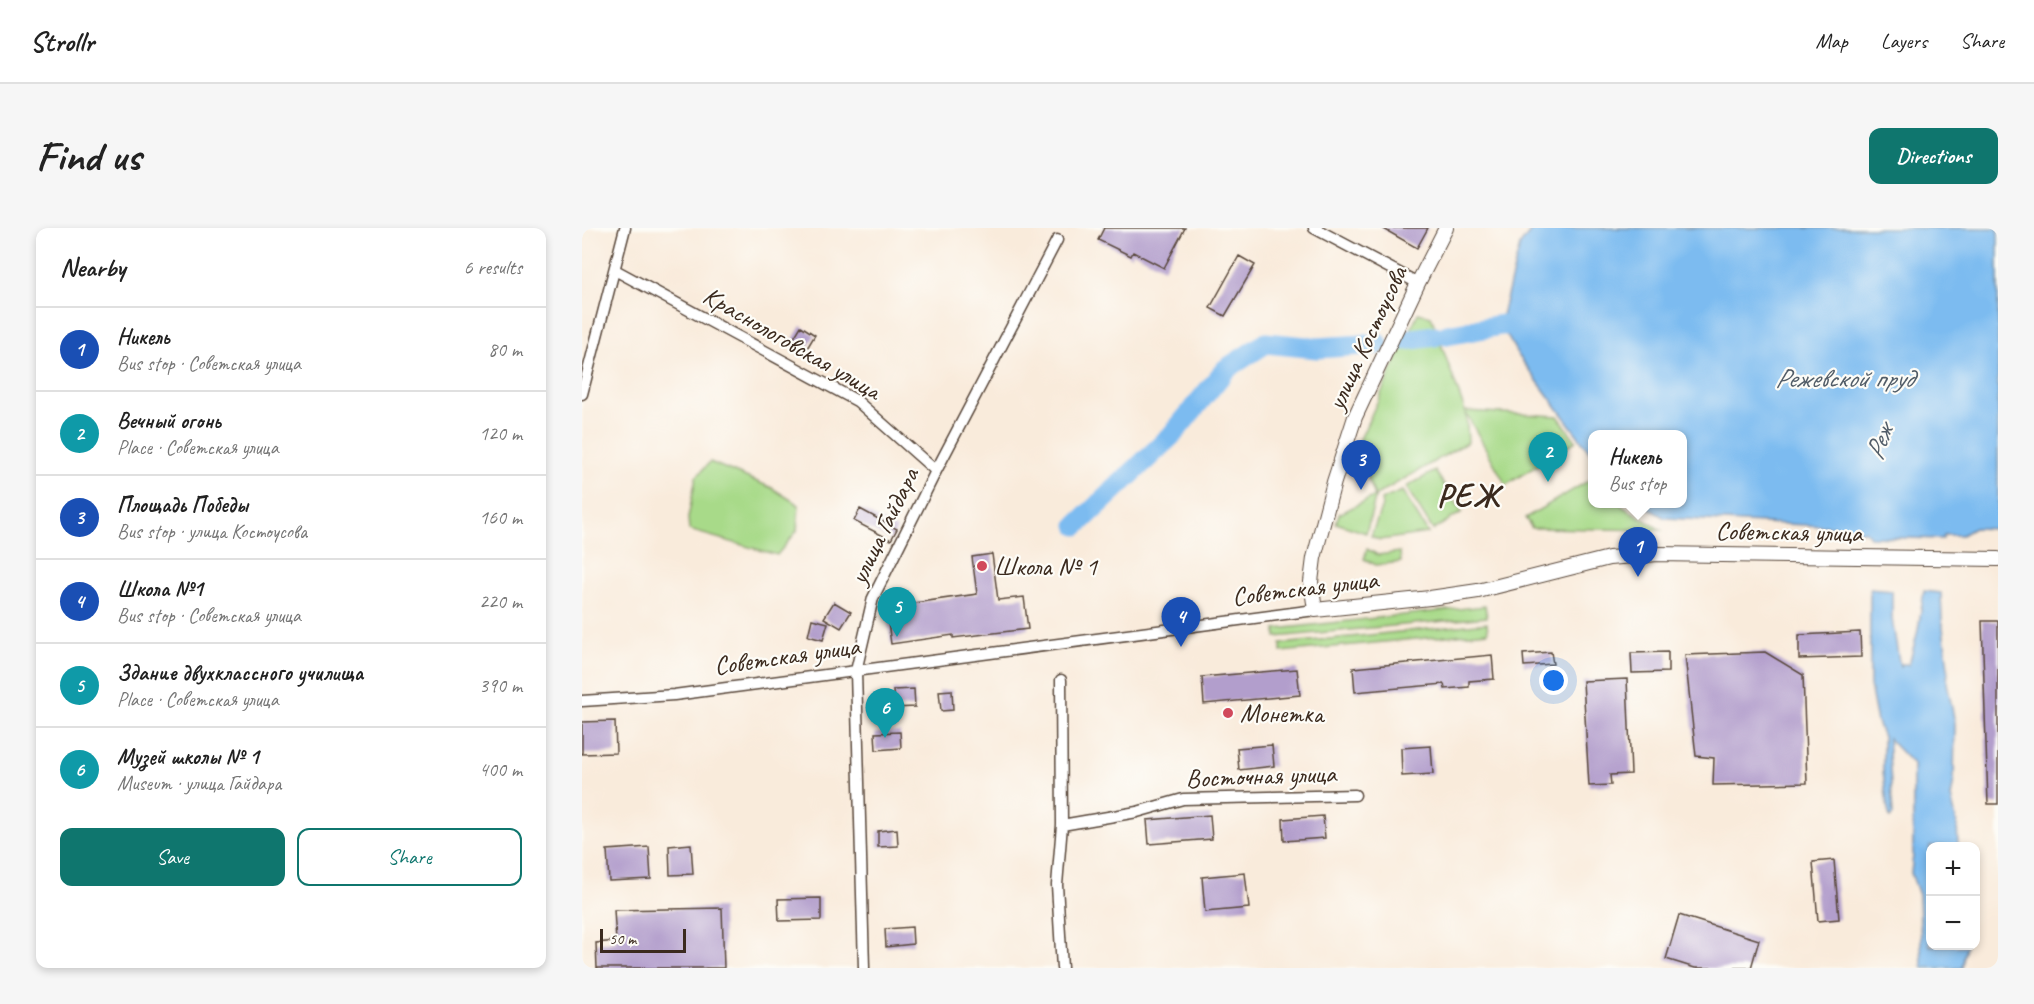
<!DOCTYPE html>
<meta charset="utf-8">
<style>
:root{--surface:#fff;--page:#f6f6f6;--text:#222;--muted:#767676;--line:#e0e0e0;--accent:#0f766e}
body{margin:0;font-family:Caveat,sans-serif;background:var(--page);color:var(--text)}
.controls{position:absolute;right:18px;bottom:18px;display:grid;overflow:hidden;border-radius:12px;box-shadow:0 3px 9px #0003}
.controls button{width:54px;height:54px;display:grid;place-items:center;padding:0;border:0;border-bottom:2px solid var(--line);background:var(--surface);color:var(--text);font:30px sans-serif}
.scale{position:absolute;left:18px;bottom:15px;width:86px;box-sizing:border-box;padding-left:6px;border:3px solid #3b2a1e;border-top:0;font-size:16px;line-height:21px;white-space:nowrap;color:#3b2a1e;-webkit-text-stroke:4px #fdfcf7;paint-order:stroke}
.you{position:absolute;left:972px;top:453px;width:21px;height:21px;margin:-15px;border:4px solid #fff;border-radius:50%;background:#1a73e8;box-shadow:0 0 0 9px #1a73e833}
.badge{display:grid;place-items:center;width:39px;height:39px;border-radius:50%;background:var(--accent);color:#fff;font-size:20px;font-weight:700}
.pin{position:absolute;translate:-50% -50px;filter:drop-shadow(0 2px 3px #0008)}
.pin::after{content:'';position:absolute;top:32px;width:21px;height:18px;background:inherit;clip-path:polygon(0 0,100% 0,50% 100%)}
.popup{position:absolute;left:1006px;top:202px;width:99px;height:78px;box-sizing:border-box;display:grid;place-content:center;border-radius:12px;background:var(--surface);filter:drop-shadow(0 2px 4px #0005);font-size:20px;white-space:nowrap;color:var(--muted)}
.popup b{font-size:22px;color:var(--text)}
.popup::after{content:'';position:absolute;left:50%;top:100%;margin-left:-12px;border:12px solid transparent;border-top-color:var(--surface)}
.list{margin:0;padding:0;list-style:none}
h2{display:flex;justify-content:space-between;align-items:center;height:78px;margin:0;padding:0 24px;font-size:26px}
h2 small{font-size:20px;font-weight:400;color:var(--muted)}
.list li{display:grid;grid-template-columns:39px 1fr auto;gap:18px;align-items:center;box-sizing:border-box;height:84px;padding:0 24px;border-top:2px solid var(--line)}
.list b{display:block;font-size:22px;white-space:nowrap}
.list p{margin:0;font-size:20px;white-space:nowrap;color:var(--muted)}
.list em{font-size:20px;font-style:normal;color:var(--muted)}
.actions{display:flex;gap:12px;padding:18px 24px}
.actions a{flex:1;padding:14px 0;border:2px solid var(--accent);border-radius:12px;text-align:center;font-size:21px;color:var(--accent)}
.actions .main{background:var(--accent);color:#fff}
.map{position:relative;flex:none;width:1416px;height:740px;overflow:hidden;border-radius:12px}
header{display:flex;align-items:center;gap:36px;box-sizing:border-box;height:84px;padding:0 30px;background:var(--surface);border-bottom:2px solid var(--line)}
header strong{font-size:28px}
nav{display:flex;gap:33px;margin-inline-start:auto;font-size:21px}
.intro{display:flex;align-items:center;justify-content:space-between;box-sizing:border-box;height:144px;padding:0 36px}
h1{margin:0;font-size:42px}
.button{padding:15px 27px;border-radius:12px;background:var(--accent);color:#fff;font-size:21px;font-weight:700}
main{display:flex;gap:36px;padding:0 36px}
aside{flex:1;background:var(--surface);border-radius:12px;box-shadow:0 3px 9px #0003}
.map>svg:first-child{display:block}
.green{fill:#a8da89;stroke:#728254;stroke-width:1.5}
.water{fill:#7cbbf0;stroke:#5c7287;stroke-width:1.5}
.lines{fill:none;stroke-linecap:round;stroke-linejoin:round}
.river{stroke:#7cbbf0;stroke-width:21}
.building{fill:#b29ecc}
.minor-casing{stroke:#58473a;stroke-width:13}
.major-casing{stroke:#58473a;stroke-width:16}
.minor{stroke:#fff;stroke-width:10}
.major{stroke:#fff;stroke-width:14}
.poi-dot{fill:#d1495b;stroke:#fdfcf7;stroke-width:2}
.labels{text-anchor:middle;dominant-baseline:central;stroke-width:4.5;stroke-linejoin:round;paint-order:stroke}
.street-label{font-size:26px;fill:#3b2a1e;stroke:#fdfcf7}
.poi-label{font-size:26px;fill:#3b2a1e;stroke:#fdfcf7;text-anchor:start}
.water-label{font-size:27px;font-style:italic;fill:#525d68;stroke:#fdfcf7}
.district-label{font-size:32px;font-weight:bold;letter-spacing:1.5px;fill:#3b2a1e;stroke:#fdfcf7}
</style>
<header>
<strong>Strollr</strong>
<nav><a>Map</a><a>Layers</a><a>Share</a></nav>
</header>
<div class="intro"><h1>Find us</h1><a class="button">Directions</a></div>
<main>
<aside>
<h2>Nearby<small>6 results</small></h2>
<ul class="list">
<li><span class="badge" style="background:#1a4fb4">1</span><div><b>Никель</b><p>Bus stop · Советская улица</p></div><em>80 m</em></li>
<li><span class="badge" style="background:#0f9aa8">2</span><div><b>Вечный огонь</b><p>Place · Советская улица</p></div><em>120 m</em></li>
<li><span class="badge" style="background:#1a4fb4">3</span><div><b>Площадь Победы</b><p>Bus stop · улица Костоусова</p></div><em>160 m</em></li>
<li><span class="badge" style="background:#1a4fb4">4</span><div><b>Школа №1</b><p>Bus stop · Советская улица</p></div><em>220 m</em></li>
<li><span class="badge" style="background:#0f9aa8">5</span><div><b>Здание двухклассного училища</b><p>Place · Советская улица</p></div><em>390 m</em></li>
<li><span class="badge" style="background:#0f9aa8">6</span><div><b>Музей школы № 1</b><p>Museum · улица Гайдара</p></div><em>400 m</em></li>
</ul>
<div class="actions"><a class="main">Save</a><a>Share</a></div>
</aside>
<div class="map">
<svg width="1416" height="740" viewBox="0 0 1416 740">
<rect width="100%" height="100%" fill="#fdfcf7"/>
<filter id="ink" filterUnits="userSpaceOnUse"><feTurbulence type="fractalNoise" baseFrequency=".0167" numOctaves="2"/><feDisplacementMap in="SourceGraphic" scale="12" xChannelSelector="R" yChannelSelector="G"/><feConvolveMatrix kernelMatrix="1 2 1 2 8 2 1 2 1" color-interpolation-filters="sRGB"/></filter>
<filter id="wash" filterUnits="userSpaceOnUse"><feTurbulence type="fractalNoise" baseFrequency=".008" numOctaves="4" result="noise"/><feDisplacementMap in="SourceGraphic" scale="24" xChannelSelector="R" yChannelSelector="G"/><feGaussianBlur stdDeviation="1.35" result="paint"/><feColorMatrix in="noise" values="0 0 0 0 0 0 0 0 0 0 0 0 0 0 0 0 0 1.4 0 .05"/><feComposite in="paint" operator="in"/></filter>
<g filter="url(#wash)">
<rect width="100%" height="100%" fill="#f9ebdb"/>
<path class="green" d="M836,85l13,3 34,95 93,5 18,25 -70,44 -40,-72 2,29 -92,53 -10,38 -30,-10 3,-9 36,-18 -19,-48z
M128,234l62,26 27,17 -2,26 -20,24 -88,-25 -1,-12 8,-41z
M853,243l27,41 -29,18 -27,-43z
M1011,250v26h27l3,3 38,23 -129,-2 -7,-10z
M820,263l26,42 -48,7 -9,-4 11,-30 -1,-6z
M785,321l11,6 22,-3 1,10 -25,3 -12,-6z
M903,378l2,11 -211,20v-8z
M905,395l1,9 -207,20v-8z"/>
<path class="water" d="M951,0h465v301l-24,-1 -12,7h-18l-1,4 -73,-2 -4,-6h-19l-4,-4 -178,-9 -24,-14h42v-70h-90v22l-75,-101 -18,-32 20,-78z
M1288,361l22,2v28l8,48 1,-3h7l1,1 9,-35 6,-39 17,2 1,26 6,49 -1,15 8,40 -1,57 -3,17 6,27 1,22h-28v100h36l-4,22h-39l-1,-3 -3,-70 -8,-22 2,-18v-91l-25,-26 5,77 -3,3 -3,-13 -4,-34v-34l-6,-15 -7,-37z"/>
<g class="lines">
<path class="river" d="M865,107l54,-10 29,-1
M823,112l30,-4
M495,297l95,-90 54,-66 40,-26 51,5 61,-4"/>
</g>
<g id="blocks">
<path class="building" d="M522,0h81l-21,40 -31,-16 -2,4 -33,-16z
M800,0h46l-11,20z
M657,28l16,9 -30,51 -15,-8z
M219,98l14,9 -9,15 -14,-9z
M278,281l37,20 -6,11 -37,-19z
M410,326l6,46 26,-3 4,32 -75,9v-3l-62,9 -5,-37 91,-13 -5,-37z
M252,374l17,10 -10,16 -17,-10z
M230,391l16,4 -5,17 -15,-4z
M1400,393h16v183h-10z
M1278,404l1,25 -62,2v-24z
M969,424l2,12 -29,2 -1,-12z
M1086,424v20l-36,1 -1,-20z
M1183,424l38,23 4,108 -94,2 1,-27 -18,-2 -11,-101z
M910,427l2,24 -25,2v6l-24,2 -1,-5 -89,8 -2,-24z
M715,441l3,26 -96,9 -2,-27z
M1045,451l4,95 -21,1 1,10 -22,1 -6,-105z
M332,461l1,18 -21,1 -1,-18z
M370,462l1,20 -12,1 -2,-20z
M33,493l1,32 -34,1v-32z
M318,504l1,16 -25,2 -1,-17z
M690,517l2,21 -35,4 -2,-22z
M849,518l2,28 -31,2 -1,-28z
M628,587l2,24 -63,5 -2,-24z
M741,588l2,22 -41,3 -1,-22z
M315,601l1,17 -20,1v-16z
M109,616l2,30 -23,1 -1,-29z
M67,619l2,32 -42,2 -2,-31z
M1252,632l5,59 -21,2 -5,-59z
M663,645l4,35 -44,4 -3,-35z
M239,670v22l-42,1 -1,-22z
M140,680l2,60h-127l-1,-25 20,-2 -2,-31z
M1097,687l80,25 -8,28h-56l-29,-9z
M330,699l1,17 -27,3 -1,-18z"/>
</g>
</g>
<g filter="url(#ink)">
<use href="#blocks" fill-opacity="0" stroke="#58473a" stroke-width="1.5"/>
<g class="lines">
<g class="minor-casing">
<path id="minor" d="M732,0l104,55
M33,42l242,131 79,70
M0,166l43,-166
M479,452l1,145 -5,60 5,83
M0,473l92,-6 641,-85
M480,597l75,-13 46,-13 172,-4
M282,740l-8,-297 17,-73 63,-127 121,-231"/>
</g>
<g class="major-casing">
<path id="major" d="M864,0l-28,55 -63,134 -21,65 -20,76 -3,24 4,28 115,-12 48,-7 131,-33 49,-4 340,5"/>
</g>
<use href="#minor" class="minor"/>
<use href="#major" class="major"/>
</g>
</g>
<g class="poi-dot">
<circle cx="400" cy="338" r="6"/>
<circle cx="646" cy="485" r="6"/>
</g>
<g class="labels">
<g class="street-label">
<text transform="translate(785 110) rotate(-65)">улица Костоусова</text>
<text transform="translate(210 115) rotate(30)">Краснологовская улица</text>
<text transform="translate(302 298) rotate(-64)">улица Гайдара</text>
<text transform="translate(1207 304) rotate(1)">Советская улица</text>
<text transform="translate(723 360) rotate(-7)">Советская улица</text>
<text transform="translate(205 428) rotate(-8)">Советская улица</text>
<text transform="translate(679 548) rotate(-2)">Восточная улица</text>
</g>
<g class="poi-label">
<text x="412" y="338">Школа № 1</text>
<text x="658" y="485">Монетка</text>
</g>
<g class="water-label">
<text x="1262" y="150">Режевской пруд</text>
<text transform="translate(1297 214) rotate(-71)">Реж</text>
</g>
<g class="district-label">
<text x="887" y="267">РЕЖ</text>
</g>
</g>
</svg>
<div class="controls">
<button>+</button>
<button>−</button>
</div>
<div class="scale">50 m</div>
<div class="you"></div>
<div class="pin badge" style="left:1056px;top:349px;background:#1a4fb4">1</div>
<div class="popup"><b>Никель</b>Bus stop</div>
<div class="pin badge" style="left:966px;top:254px;background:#0f9aa8">2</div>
<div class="pin badge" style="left:779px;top:262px;background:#1a4fb4">3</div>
<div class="pin badge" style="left:599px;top:419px;background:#1a4fb4">4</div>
<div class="pin badge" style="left:315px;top:409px;background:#0f9aa8">5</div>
<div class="pin badge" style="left:303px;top:510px;background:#0f9aa8">6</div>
</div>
</main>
